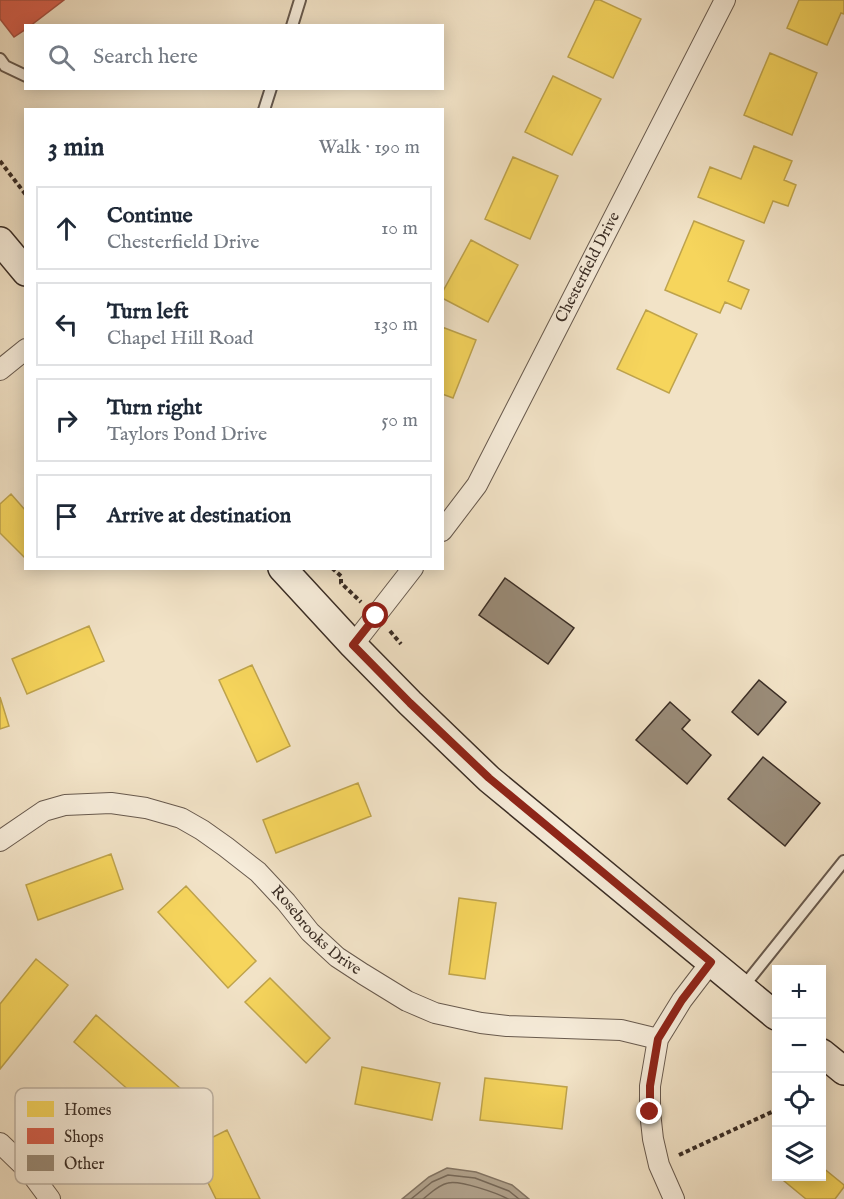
<!DOCTYPE html>
<meta charset="utf-8">
<style>
:root{--surface:#fff;--page:#f2f2f3;--text:#1f2937;--muted:#747a83;--line:#e0e1e3}
body{margin:0;font-family:"IM FELL English",serif;background:var(--page);color:var(--text)}
.controls{position:absolute;right:18px;bottom:18px;display:grid;overflow:hidden;border-radius:0px;box-shadow:0 3px 15px #0003}
.controls button{width:54px;height:54px;display:grid;place-items:center;padding:0;border:0;border-bottom:2px solid var(--line);background:var(--surface);color:var(--text);font:30px sans-serif}
.stop{position:absolute;width:18px;height:18px;margin:-14px;border:4px solid #8f2418;border-radius:50%;background:#fff}
.stop.end{background:#8f2418;border-color:#fff;box-shadow:0 2px 6px #0008}
.list{margin:0;padding:0;list-style:none}
h2{display:flex;justify-content:space-between;align-items:center;height:78px;margin:0;padding:0 24px;font-size:26px}
h2 small{font-size:20px;font-weight:400;color:var(--muted)}
.list li{display:grid;grid-template-columns:39px 1fr auto;gap:18px;align-items:center;box-sizing:border-box;height:84px;margin:0 12px 12px;padding:0 12px;border:2px solid var(--line);border-radius:0px}
.list b{display:block;font-size:22px;white-space:nowrap}
.list p{margin:0;font-size:20px;white-space:nowrap;color:var(--muted)}
.list em{font-size:20px;font-style:normal;color:var(--muted)}
.icon{flex:none;width:33px;height:33px;fill:none;stroke:currentColor;stroke-width:2;stroke-linecap:round;stroke-linejoin:round}
.map{position:relative;flex:none;width:844px;height:1199px;overflow:hidden}
.search{position:absolute;background:var(--surface);box-shadow:0 3px 15px #0003;left:24px;top:24px;width:420px;height:66px;display:flex;align-items:center;gap:15px;box-sizing:border-box;padding:0 21px;border-radius:0px;color:var(--muted);font-size:22px}
.panel{position:absolute;background:var(--surface);box-shadow:0 3px 15px #0003;left:24px;top:108px;width:420px;height:462px;border-radius:0px}
.map>svg:first-child{display:block}
.water{fill:#b3a590;stroke:#837565;stroke-width:1.5}
.homes{fill:#f6d55c;stroke:#bea34c;stroke-width:1.5}
.shops{fill:#d6604d;stroke:#a75141;stroke-width:1.5}
.lines{fill:none;stroke-linecap:round;stroke-linejoin:round}
.shore{stroke:#76695a;stroke-width:1.5}
.building{fill:#9a8c79;stroke:#3a2d25;stroke-width:1.5}
.service-casing{stroke:#685a4e;stroke-width:14}
.minor-casing{stroke:#685a4e;stroke-width:22}
.secondary-casing{stroke:#3a2d25;stroke-width:30}
.path{stroke:#3a2d25;stroke-width:4;stroke-dasharray:4.5 3;stroke-linecap:butt}
.service{stroke:#f7eddb;stroke-width:10}
.minor{stroke:#f7eddb;stroke-width:20}
.secondary{stroke:#f7eddb;stroke-width:27}
.route{stroke:#8f2418;stroke-width:8}
.labels{text-anchor:middle;dominant-baseline:central;stroke-width:6;stroke-linejoin:round;paint-order:stroke}
.street-label{font-size:16px;fill:#3a2d25;stroke:#f7eddb}
.key{fill:#f7eddb;stroke:#beb3a4;stroke-width:1.5}
.key-label{font-size:16px;fill:#3a2d25}
</style>
<div class="map">
<svg width="844" height="1199" viewBox="0 0 844 1199">
<rect width="100%" height="100%" fill="#f2e3c7"/>
<filter id="stains"><feTurbulence type="fractalNoise" baseFrequency=".00333" numOctaves="4"/><feColorMatrix values="0 0 0 0 .2 0 0 0 0 .09 0 0 0 0 .02 0 0 0 .5 -.17"/></filter>
<radialGradient id="worn" r=".72"><stop offset=".6" stop-color="#630" stop-opacity="0"/><stop offset="1" stop-color="#630" stop-opacity=".3"/></radialGradient>
<path class="water" d="M447,1168l29,4 36,13 17,14h-127l27,-22z"/>
<path class="homes" d="M595,0h5l41,19 -28,59 -45,-21z
M799,0h45v14l-3,-1 -14,32 -40,-17z
M770,53l47,20 -25,62 -48,-20z
M553,76l48,23 -29,56 -47,-23z
M754,146l38,15 -8,19 12,5 -8,21 -15,-5 -9,22 -66,-26 12,-30 31,12z
M513,157l45,19 -28,63 -45,-20z
M694,221l50,20 -16,40 21,9 -8,19 -16,-7 -5,11 -55,-23z
M471,240l47,25 -30,57 -46,-24v-5z
M646,310l51,24 -28,59 -52,-24z
M442,327l34,13 -23,58 -11,-4z
M11,494l15,17v48l-26,-26v-29z
M89,626l15,35 -77,33 -15,-35z
M252,665l38,81 -33,16 -38,-82z
M0,697l9,29 -9,3z
M358,783l13,33 -95,37 -13,-33z
M111,854l12,35 -85,31 -12,-35z
M186,886l70,75 -28,27 -70,-76z
M459,898l37,5 -11,76 -36,-5z
M36,959l32,26 -68,84v-65z
M270,978l60,60 -24,25 -61,-61z
M96,1015l100,87 -23,27 -99,-87z
M362,1067l78,16 -8,37 -77,-16z
M485,1078l82,9 -5,42 -82,-9z
M227,1130l33,69h-44l-25,-51z
M822,1167l22,18v2l-9,12h-29l-28,-23h44z"/>
<path class="shops" d="M0,0h64l-34,26h-4v3l-12,8 -14,-18z"/>
<g class="lines">
<path class="shore" d="M411,1199l21,-17 16,-7 27,3 34,13 10,8
M423,1199c8,-6 15,-14 25,-16 12,-3 49,10 60,16"/>
</g>
<path class="building" d="M505,578l69,50 -26,36 -69,-49z
M759,680l27,22 -28,33 -26,-23z
M670,702l20,18 -8,9 29,26 -24,29 -51,-44z
M763,757l57,46 -35,43 -57,-47z"/>
<g class="lines">
<g class="service-casing">
<path id="service" d="M292,26l8,-26
M0,59l5,7 21,10
M264,110l7,-22
M743,987l101,-126"/>
</g>
<g class="minor-casing">
<g id="minor">
<path d="M0,370l26,-21"/>
<path id="s1" d="M442,531l35,-46 248,-485"/>
<path d="M353,645l60,-77"/>
<path id="s2" d="M0,841l44,-30 21,-6 46,-2 35,5 35,10 21,12 24,17 32,25 28,30 24,30 27,25 26,17 44,27 28,12 46,10 26,3 114,4 37,9"/>
<path d="M0,1143l30,29 20,27"/>
<path d="M674,1199l-15,-34 -6,-26 -3,-27v-26l8,-47 24,-39 29,-38"/>
</g>
</g>
<g class="secondary-casing">
<path id="secondary" d="M0,241l26,31
M282,568l71,77 57,58 79,76 287,237
M822,1053l22,18"/>
</g>
<path class="path" d="M0,161l26,34
M332,568l9,8v7l20,19
M390,631l11,13
M679,1155l97,-45"/>
<use href="#service" class="service"/>
<use href="#minor" class="minor"/>
<use href="#secondary" class="secondary"/>
</g>
<g class="lines">
<path class="route" d="M376,616l-23,29 57,58 79,75 222,184 -29,38 -24,39 -8,47v26"/>
</g>
<g class="labels">
<g class="street-label">
<text stroke="none"><textPath href="#s1" startOffset="302">Chesterfield Drive</textPath></text>
<text stroke="none"><textPath href="#s2" startOffset="370">Rosebrooks Drive</textPath></text>
</g>
</g>
<rect x="15" y="1088" width="198" height="96" rx="9" class="key"/>
<rect x="27" y="1101" width="27" height="16" fill="#f6d55c"/>
<rect x="27" y="1128" width="27" height="16" fill="#d6604d"/>
<rect x="27" y="1155" width="27" height="16" fill="#9a8c79"/>
<g class="key-label">
<text x="64" y="1115">Homes</text>
<text x="64" y="1142">Shops</text>
<text x="64" y="1169">Other</text>
</g>
<rect width="100%" height="100%" filter="url(#stains)"/>
<rect width="100%" height="100%" fill="url(#worn)"/>
</svg>
<div class="controls">
<button>+</button>
<button>−</button>
<button><svg class="icon" aria-label="locate" viewBox="0 0 24 24"><circle cx="12" cy="12" r="6"/><path d="M12 2v4M12 18v4M2 12h4M18 12h4"/></svg></button>
<button><svg class="icon" aria-label="layers" viewBox="0 0 24 24"><path d="M12 4l9 5-9 5-9-5zM3 14l9 5 9-5"/></svg></button>
</div>
<div class="stop" style="left:376px;top:616px"></div>
<div class="stop end" style="left:650px;top:1112px"></div>
<div class="search"><svg class="icon" aria-label="search" viewBox="0 0 24 24"><circle cx="10" cy="10" r="6"/><path d="M15 15l6 6"/></svg>Search here</div>
<section class="panel">
<h2>3 min<small>Walk · 190 m</small></h2>
<ul class="list">
<li><svg class="icon" aria-label="ahead" viewBox="0 0 24 24"><path d="M12 20V5M6 11l6-6 6 6"/></svg><div><b>Continue</b><p>Chesterfield Drive</p></div><em>10 m</em></li>
<li><svg class="icon" aria-label="left" viewBox="0 0 24 24"><path d="M17 20v-9H6M10 6l-5 5 5 5"/></svg><div><b>Turn left</b><p>Chapel Hill Road</p></div><em>130 m</em></li>
<li><svg class="icon" aria-label="right" viewBox="0 0 24 24"><path d="M7 20v-9h11M14 6l5 5-5 5"/></svg><div><b>Turn right</b><p>Taylors Pond Drive</p></div><em>50 m</em></li>
<li><svg class="icon" aria-label="arrive" viewBox="0 0 24 24"><path d="M6 21V4h12l-3 4 3 4H6"/></svg><div><b>Arrive at destination</b></div></li>
</ul>
</section>
</div>
